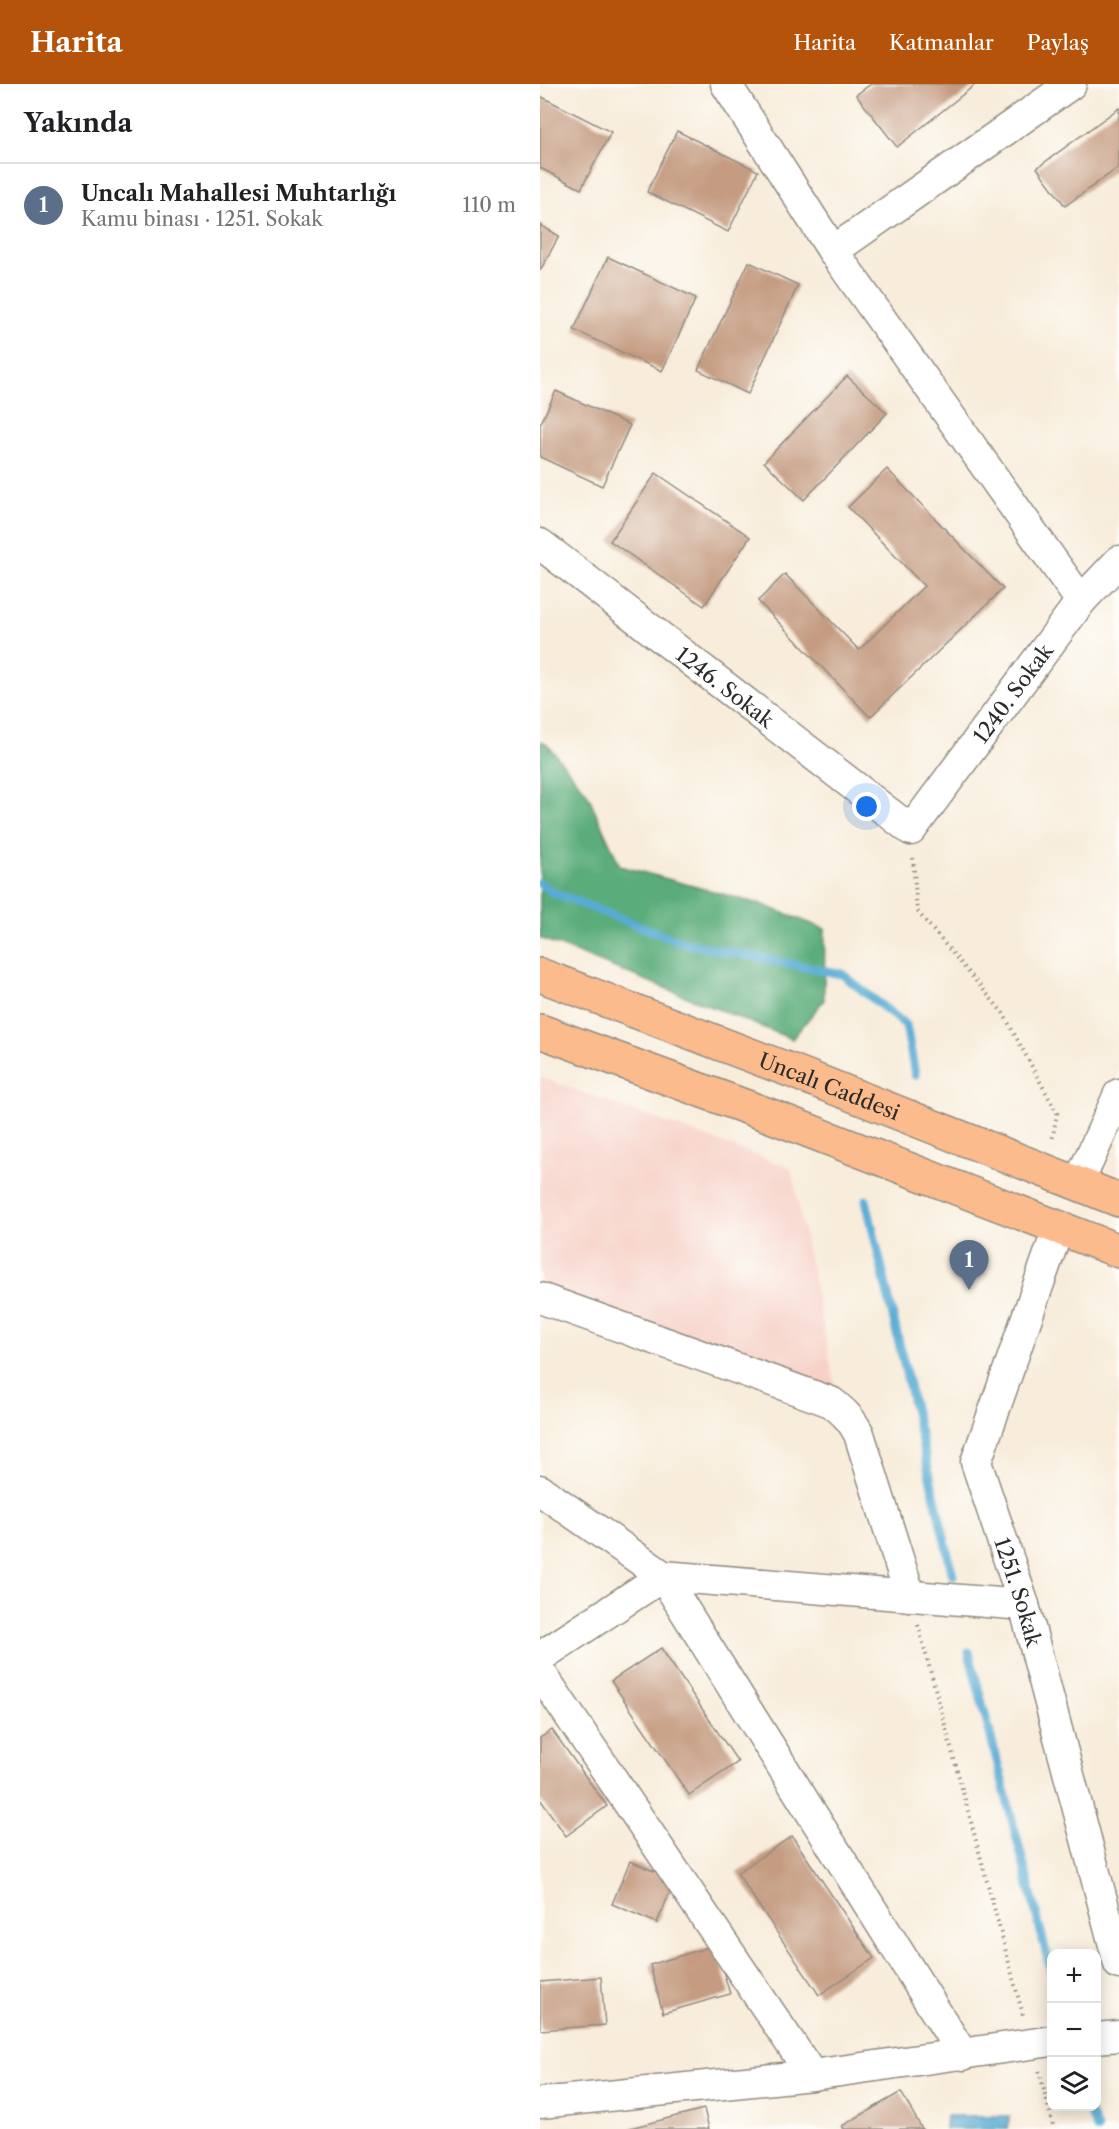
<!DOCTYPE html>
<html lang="tr">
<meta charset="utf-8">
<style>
:root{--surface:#fff;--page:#f6f6f6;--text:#202124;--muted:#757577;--line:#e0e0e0;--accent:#b45309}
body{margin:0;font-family:"Libre Caslon Text",serif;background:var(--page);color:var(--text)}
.controls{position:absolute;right:18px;bottom:18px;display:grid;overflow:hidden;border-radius:12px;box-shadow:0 3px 15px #0003}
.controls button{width:54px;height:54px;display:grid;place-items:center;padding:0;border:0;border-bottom:2px solid var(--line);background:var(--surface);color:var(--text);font:30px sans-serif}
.you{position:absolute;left:327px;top:723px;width:21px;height:21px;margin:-15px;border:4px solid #fff;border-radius:50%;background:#1a73e8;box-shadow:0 0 0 9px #1a73e833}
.badge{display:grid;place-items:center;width:39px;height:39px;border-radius:50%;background:var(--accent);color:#fff;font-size:20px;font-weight:700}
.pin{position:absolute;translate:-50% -50px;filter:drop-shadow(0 2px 3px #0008)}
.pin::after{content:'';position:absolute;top:32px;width:21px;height:18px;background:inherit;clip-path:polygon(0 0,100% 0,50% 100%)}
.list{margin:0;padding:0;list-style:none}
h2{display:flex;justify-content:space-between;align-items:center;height:78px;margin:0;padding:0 24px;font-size:26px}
h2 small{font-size:20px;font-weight:400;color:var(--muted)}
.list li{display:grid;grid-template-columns:39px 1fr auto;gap:18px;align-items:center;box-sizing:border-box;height:84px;padding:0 24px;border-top:2px solid var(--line)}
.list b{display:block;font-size:22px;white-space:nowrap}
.list p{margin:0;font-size:20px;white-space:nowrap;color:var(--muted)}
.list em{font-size:20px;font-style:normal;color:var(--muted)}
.icon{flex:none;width:33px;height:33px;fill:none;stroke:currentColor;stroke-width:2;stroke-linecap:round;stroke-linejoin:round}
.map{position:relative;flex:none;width:579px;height:2045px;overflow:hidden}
header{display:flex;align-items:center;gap:36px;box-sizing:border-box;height:84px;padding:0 30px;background:var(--accent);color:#fff}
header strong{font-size:28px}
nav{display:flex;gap:33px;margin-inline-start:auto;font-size:21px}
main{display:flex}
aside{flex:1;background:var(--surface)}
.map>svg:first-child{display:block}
.built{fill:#f7d1c8}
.forest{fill:#5aac7a;stroke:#426c52;stroke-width:1.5}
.water{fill:#58acd4;stroke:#426c80;stroke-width:1.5}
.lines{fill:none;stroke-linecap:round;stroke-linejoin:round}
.stream{stroke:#58acd4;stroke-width:9}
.building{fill:#c59b81}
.minor-casing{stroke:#928c82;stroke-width:33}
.major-casing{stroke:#928c82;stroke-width:36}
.path{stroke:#928c82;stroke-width:4;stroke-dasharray:1.5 4.5;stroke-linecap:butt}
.minor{stroke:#fff;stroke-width:30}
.major{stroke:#fbbb8c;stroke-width:33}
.labels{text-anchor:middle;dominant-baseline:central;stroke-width:6;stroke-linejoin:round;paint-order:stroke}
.street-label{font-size:21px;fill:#2b2b2b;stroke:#fdfcf7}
</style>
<header>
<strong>Harita</strong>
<nav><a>Harita</a><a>Katmanlar</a><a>Paylaş</a></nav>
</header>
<main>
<aside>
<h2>Yakında<small></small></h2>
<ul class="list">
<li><span class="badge" style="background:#5c6f8a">1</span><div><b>Uncalı Mahallesi Muhtarlığı</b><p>Kamu binası · 1251. Sokak</p></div><em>110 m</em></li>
</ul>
</aside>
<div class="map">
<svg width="579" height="2045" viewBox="0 0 579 2045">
<rect width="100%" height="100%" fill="#fdfcf7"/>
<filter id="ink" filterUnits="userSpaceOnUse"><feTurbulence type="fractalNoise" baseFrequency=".0167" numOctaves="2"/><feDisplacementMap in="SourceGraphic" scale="12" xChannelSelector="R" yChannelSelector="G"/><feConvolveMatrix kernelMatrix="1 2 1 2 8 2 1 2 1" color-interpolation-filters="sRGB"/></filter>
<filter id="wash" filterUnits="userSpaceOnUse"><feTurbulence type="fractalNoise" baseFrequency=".008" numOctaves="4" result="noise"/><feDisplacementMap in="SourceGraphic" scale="24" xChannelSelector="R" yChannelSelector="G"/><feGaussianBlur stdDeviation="1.35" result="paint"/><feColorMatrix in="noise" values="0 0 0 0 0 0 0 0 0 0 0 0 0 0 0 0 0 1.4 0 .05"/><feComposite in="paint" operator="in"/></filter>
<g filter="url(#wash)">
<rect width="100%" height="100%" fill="#f8ecda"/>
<path class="built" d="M0,993l251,91 47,233 -298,-108z"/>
<path class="forest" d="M0,657l6,2 41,50 33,73 143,39 62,24 -1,71 -32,39 -252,-101z"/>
<path class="water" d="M406,2032h64l-3,13h-62z"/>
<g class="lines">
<path class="stream" d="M0,799l12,9 131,51 159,31 64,51 9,50
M326,1116l87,376
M429,1568l83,323
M547,2022l10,23"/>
</g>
<g id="blocks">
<path class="building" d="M331,0h105l-79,63 -41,-52z
M0,12l71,36 -30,57 -41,-21z
M579,24v59l-54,39 -28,-38z
M137,47l81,40 -30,61 -81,-40z
M0,141l19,11 -19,35z
M68,173l88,41 -34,73 -88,-41z
M209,178l49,23 -50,109 -50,-24z
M307,292l40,37 -83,87 -40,-38z
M16,307l74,34 -28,61 -62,-29v-32z
M347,385l116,120 -133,128 -112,-116 27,-27 74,76 65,-64 -76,-79z
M116,389l94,64 -46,69 -94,-65z
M121,1564l77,114 -49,33 -78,-114z
M12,1646l55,76 -41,30 -26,-37v-61z
M252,1752l82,122 -55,37 -82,-122z
M90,1777l45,19 -18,43 -45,-19z
M175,1861l15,49 -67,19 -13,-48z
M61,1893l4,48 -65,5v-48z
M361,2008l21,37h-78l-2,-3z
M164,2025l5,20h-79v-1z"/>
</g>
</g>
<g filter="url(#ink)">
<use href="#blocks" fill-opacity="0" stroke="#928c82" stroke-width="1.5"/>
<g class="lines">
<g class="minor-casing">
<g id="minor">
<path d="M186,0l107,167 248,350"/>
<path d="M293,167l238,-167"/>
<path id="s1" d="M0,460l371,286 170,-229 38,-40"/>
<path d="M538,1100l41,-90"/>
<path id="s2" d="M519,1142l-83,236 48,143 95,359"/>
<path d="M0,1214l291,104c13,10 21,18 28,32l51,162"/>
<path d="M0,1406l123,86 361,29"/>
<path d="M0,1573l123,-81 300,479"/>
<path d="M0,1588l272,403"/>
<path d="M556,1954l23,-2"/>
<path d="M0,2019l272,-28 240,-34"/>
</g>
</g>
<g class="major-casing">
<g id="major">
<path id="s3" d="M0,891l252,96 327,129"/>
<path d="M0,947l231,85 348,135"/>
</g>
</g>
<path class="path" d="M373,774l4,53 86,102 54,100 -5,28
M378,1541l105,390
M499,1987l15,58"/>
<use href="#minor" class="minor"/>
<use href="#major" class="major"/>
</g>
</g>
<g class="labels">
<g class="street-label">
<text stroke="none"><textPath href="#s1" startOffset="234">1246. Sokak</textPath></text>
<text stroke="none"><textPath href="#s1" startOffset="639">1240. Sokak</textPath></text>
<text stroke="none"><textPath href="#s3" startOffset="310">Uncalı Caddesi</textPath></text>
<text stroke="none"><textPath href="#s2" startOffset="387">1251. Sokak</textPath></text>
</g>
</g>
</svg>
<div class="controls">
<button>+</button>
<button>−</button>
<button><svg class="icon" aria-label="layers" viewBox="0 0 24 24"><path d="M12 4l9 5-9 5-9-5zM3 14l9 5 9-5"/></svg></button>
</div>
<div class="you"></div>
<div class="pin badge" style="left:429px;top:1206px;background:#5c6f8a">1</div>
</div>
</main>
